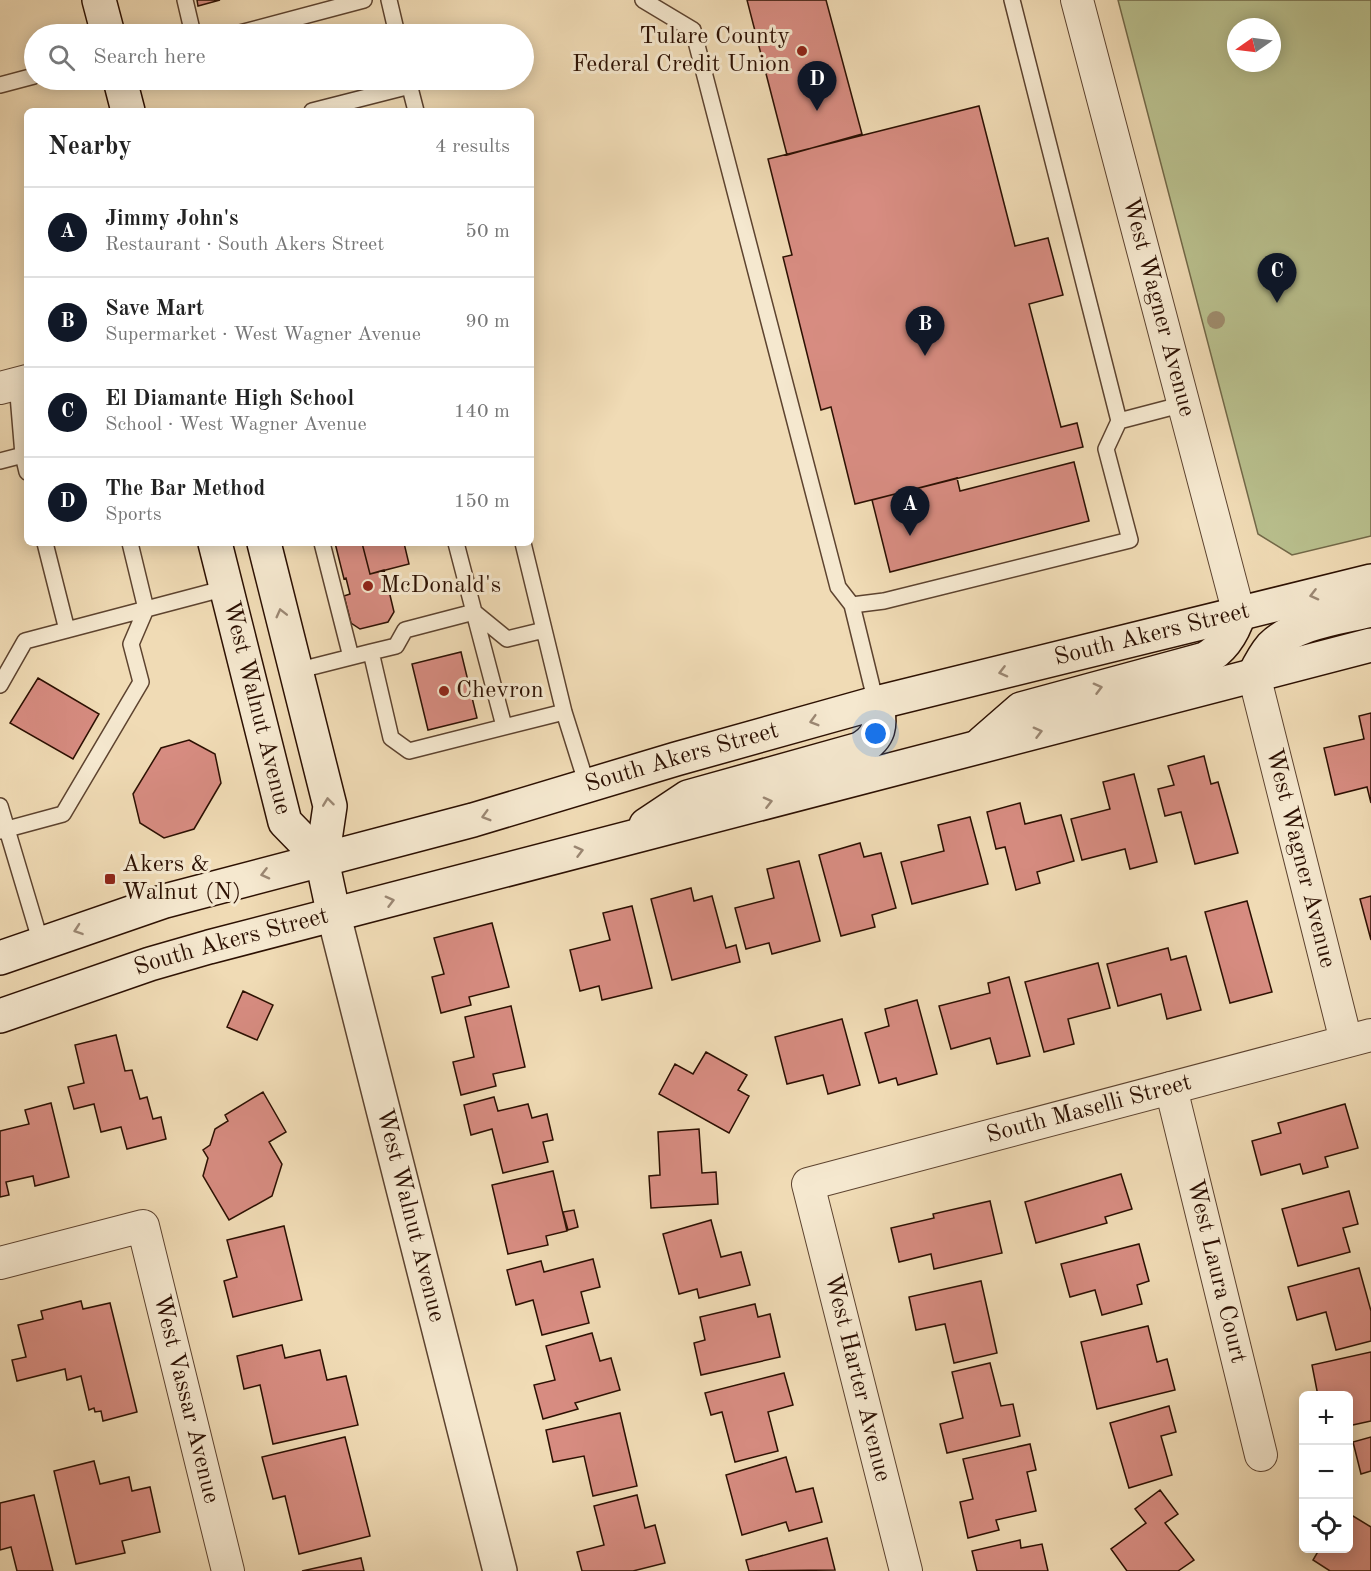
<!DOCTYPE html>
<meta charset="utf-8">
<style>
:root{--surface:#fff;--page:#f2f2f2;--text:#222;--muted:#767676;--line:#e0e0e0;--accent:#111827}
body{margin:0;font-family:"Old Standard TT",serif;background:var(--page);color:var(--text)}
.controls{position:absolute;right:18px;bottom:18px;display:grid;overflow:hidden;border-radius:9px;box-shadow:0 3px 15px #0003}
.controls button{width:54px;height:54px;display:grid;place-items:center;padding:0;border:0;border-bottom:2px solid var(--line);background:var(--surface);color:var(--text);font:30px sans-serif}
.compass{position:absolute;left:1227px;top:18px;width:54px;height:54px;border-radius:50%;background:var(--surface);box-shadow:0 3px 15px #0003;rotate:256deg}
.you{position:absolute;left:876px;top:734px;width:21px;height:21px;margin:-15px;border:4px solid #fff;border-radius:50%;background:#1a73e8;box-shadow:0 0 0 9px #1a73e833}
.badge{display:grid;place-items:center;width:39px;height:39px;border-radius:50%;background:var(--accent);color:#fff;font-size:20px;font-weight:700}
.pin{position:absolute;translate:-50% -50px;filter:drop-shadow(0 2px 3px #0008)}
.pin::after{content:'';position:absolute;top:32px;width:21px;height:18px;background:inherit;clip-path:polygon(0 0,100% 0,50% 100%)}
.list{margin:0;padding:0;list-style:none}
h2{display:flex;justify-content:space-between;align-items:center;height:78px;margin:0;padding:0 24px;font-size:26px}
h2 small{font-size:20px;font-weight:400;color:var(--muted)}
.list li{display:grid;grid-template-columns:39px 1fr auto;gap:18px;align-items:center;box-sizing:border-box;height:90px;padding:0 24px;border-top:2px solid var(--line)}
.list b{display:block;font-size:22px;white-space:nowrap}
.list p{margin:0;font-size:20px;white-space:nowrap;color:var(--muted)}
.list em{font-size:20px;font-style:normal;color:var(--muted)}
.icon{flex:none;width:33px;height:33px;fill:none;stroke:currentColor;stroke-width:2;stroke-linecap:round;stroke-linejoin:round}
.map{position:relative;flex:none;width:1371px;height:1571px;overflow:hidden}
.search{position:absolute;background:var(--surface);box-shadow:0 3px 15px #0003;left:24px;top:24px;width:510px;height:66px;display:flex;align-items:center;gap:15px;box-sizing:border-box;padding:0 21px;border-radius:33px;color:var(--muted);font-size:22px}
.panel{position:absolute;background:var(--surface);box-shadow:0 3px 15px #0003;left:24px;top:108px;width:510px;height:438px;border-radius:9px}
.map>svg:first-child{display:block}
.green{fill:#b9c08e;stroke:#726848;stroke-width:1.5;fill-rule:evenodd}
.building{fill:#d78c81;stroke:#2c1002;stroke-width:1.5}
.lines{fill:none;stroke-linecap:round;stroke-linejoin:round}
.service-casing{stroke:#5d432f;stroke-width:18}
.minor-casing{stroke:#5d432f;stroke-width:34}
.tertiary-casing{stroke:#5d432f;stroke-width:36}
.secondary-casing{stroke:#2c1002;stroke-width:36}
.service{stroke:#f5e8cf;stroke-width:15}
.minor{stroke:#f5e8cf;stroke-width:32}
.tertiary{stroke:#f5e8cf;stroke-width:33}
.secondary{stroke:#f5e8cf;stroke-width:33}
.tree{fill:#9f8d6e}
.oneway{stroke:#9b8773}
.poi-dot{fill:#8f2418;stroke:#f5e8cf;stroke-width:2}
.labels{text-anchor:middle;dominant-baseline:central;stroke-width:6;stroke-linejoin:round;paint-order:stroke}
.poi-label{font-size:24px;fill:#2c1002;stroke:#f5e8cf;text-anchor:start}
.street-label{font-size:24px;fill:#2c1002;stroke:#f5e8cf}
</style>
<div class="map">
<svg width="1371" height="1571" viewBox="0 0 1371 1571">
<rect width="100%" height="100%" fill="#f0dbb5"/>
<filter id="stains"><feTurbulence type="fractalNoise" baseFrequency=".00333" numOctaves="4"/><feColorMatrix values="0 0 0 0 .2 0 0 0 0 .09 0 0 0 0 .02 0 0 0 .5 -.17"/></filter>
<radialGradient id="worn" r=".72"><stop offset=".6" stop-color="#630" stop-opacity="0"/><stop offset="1" stop-color="#630" stop-opacity=".3"/></radialGradient>
<path class="green" d="M1118,0h253v536l-79,19 -34,-21zM1236,27h36v36h-36z"/>
<path class="building" d="M197,0h23l-22,6z
M747,0h79l36,134 -75,21z
M979,106l36,140 33,-8 15,57 -34,9 32,123 16,-4 6,24 -228,57 -24,-97 -10,3 -38,-153 9,-2 -24,-96z
M1074,462l15,59 -199,51 -18,-72 85,-22 3,13z
M335,543h27l8,31 14,-4 10,42 -6,10 -28,7 -9,-6 -7,-27 6,-2 -4,-16 -2,1z
M362,543h42l5,21 -39,10z
M461,652l16,66 -49,12 -16,-66z
M38,678l61,36 -26,45 -63,-36z
M1371,713v90l-4,-16 -32,8 -11,-47 40,-9 -5,-23z
M189,740l26,14 6,29 -27,46 -30,9 -24,-15 -7,-29 28,-46z
M1204,756l7,28 7,-2 20,71 -43,11 -14,-52 -16,4 -7,-27 16,-4 -6,-19z
M1134,774l23,88 -27,7 -5,-20 -43,11 -11,-41 39,-10 -7,-27z
M1020,803l5,21 36,-9 13,46 -37,11 3,11 -24,7 -11,-43 -9,2 -9,-37z
M970,817l18,67 -76,20 -11,-42 43,-11 -6,-26z
M860,843l4,14 17,-4 15,55 -24,7 3,12 -34,9 -22,-81z
M799,861l21,80 -48,13 -3,-11 -23,6 -11,-41 39,-10 -7,-29z
M691,888l3,13 18,-5 14,52 10,-3 4,17 -68,18 -21,-81z
M1371,896v44l-11,-41z
M1247,901l25,91 -42,11 -25,-91z
M632,906l20,82 -50,12 -3,-14 -19,5 -10,-41 40,-10 -7,-27z
M492,923l17,64 -40,10 2,8 -30,8 -9,-36 12,-3 -10,-36z
M1168,948l3,12 15,-4 15,54 -34,9 -6,-25 -43,12 -11,-42z
M1098,963l12,45 -42,11 6,25 -30,8 -19,-70z
M1009,977l21,79 -33,8 -7,-26 -39,11 -12,-43 51,-13 -2,-10z
M243,991l30,14 -16,35 -30,-13z
M917,1000l20,74 -39,11 -2,-7 -17,5 -14,-50 24,-7 -4,-17z
M511,1006l14,61 -32,7 3,12 -35,9 -8,-33 21,-5 -9,-40z
M842,1019l18,66 -32,9 -5,-19 -36,9 -12,-47z
M116,1035l9,36 7,-1 8,29 7,-2 6,22 8,-2 5,22 -39,10 -6,-22 -20,5 -7,-28 -20,5 -6,-22 16,-4 -9,-38z
M706,1052l41,23 -9,15 11,6 -20,37 -70,-39 16,-30 18,10z
M263,1092l23,40 -17,10 13,22 -10,32 -43,24 -26,-44 5,-18 -5,-8 7,-5 5,-16 13,-8 -3,-6z
M494,1097l4,14 30,-7 4,14 15,-4 6,26 -10,2 5,20 -45,11 -11,-44 -21,6 -7,-30z
M51,1103l18,74 -34,9 -2,-10 -27,6 3,13 -9,2v-66l29,-7 -4,-14z
M1345,1104l13,44 -33,9 3,10 -25,7 -3,-10 -39,11 -9,-34 29,-8 -3,-10z
M699,1129l3,44 14,-1 2,32 -67,4 -2,-32 11,-1 -2,-43z
M553,1171l14,60 -21,5 2,9 -40,9 -16,-69z
M1121,1174l11,35 -27,8 2,6 -71,20 -11,-41z
M1349,1191l9,33 -15,4 7,24 -52,14 -16,-57z
M990,1201l12,52 -68,16 -3,-15 -32,8 -8,-34 43,-10 -1,-4z
M574,1210l4,17 -10,3 -5,-18z
M711,1220l10,37 20,-5 9,33 -51,13 -2,-9 -18,5 -16,-60z
M284,1226l18,74 -69,17 -9,-36 13,-4 -10,-37z
M1139,1244l10,37 -12,4 5,19 -40,11 -7,-25 -25,7 -9,-33z
M593,1259l7,28 -19,5 8,31 -47,12 -9,-35 -17,5 -9,-35 34,-9 3,11z
M1359,1268l12,43v30l-35,9 -10,-38 -29,8 -9,-33z
M981,1281l16,72 -43,10 -9,-39 -29,6 -7,-33z
M81,1301l2,8 27,-6 27,109 -34,9 -2,-10 -6,1 -1,-4 -5,2 -8,-34 -14,4 -2,-11 -48,12 -5,-21 14,-3 -8,-32 25,-6 -2,-8z
M755,1304l3,13 12,-3 10,43 -79,18 -7,-32 11,-3 -5,-23z
M1148,1326l9,36 10,-3 8,31 -78,19 -16,-67z
M592,1333l8,28 11,-3 9,32 -45,13 3,6 -35,10 -9,-34 21,-5 -9,-34z
M282,1345l3,13 35,-8 7,30 19,-4 12,49 -85,19 -13,-59 -16,4 -7,-33z
M1371,1352v69l-23,5v-30h-8v-3l-22,3 -6,-31z
M990,1363l11,43 12,-2 7,32 -73,17 -7,-29 23,-6 -11,-46z
M784,1373l9,32 -25,7 10,39 -43,11 -13,-50 -11,3 -6,-22z
M1169,1406l7,26 -15,4 11,39 -43,13 -19,-65z
M620,1413l17,73 -44,10 -9,-40 -31,6 -7,-32z
M345,1437l25,99 -71,18 -14,-58 -12,3 -11,-42z
M1371,1437v34l-10,3 -8,-32z
M1030,1444l6,26 -9,2 9,39 -40,9 3,10 -31,8 -8,-36 13,-3 -10,-40z
M786,1457l10,35 17,-4 9,34 -33,9 -3,-9 -44,13 -16,-60z
M94,1461l6,23 29,-7 3,14 18,-4 10,45 -38,9 3,12 -49,11 -22,-93z
M1160,1490l18,24 -13,9 29,37 -16,11h-51l-16,-22 35,-26 -11,-14z
M34,1495l19,76h-36l-6,-24 -11,3v-47z
M637,1495l8,33 10,-3 10,38 -32,8h-51l-5,-19 27,-7 -10,-39z
M1348,1513l23,14v44h-41l-17,-11 7,-12h28z
M827,1538l8,32 -86,1 -3,-11z
M1020,1540l1,8 21,-4 6,27h-71l-5,-20z
M361,1558l3,13h-62z"/>
<g class="lines">
<g class="service-casing">
<path id="service" d="M185,0l8,34
M389,0l8,34
M643,0l50,30 145,557 14,18 24,98
M236,34l128,-34
M408,80l8,31
M0,85l34,-9
M312,111l98,-25
M17,383l6,72 4,17
M1119,421l65,-17
M0,461l27,-7
M45,543l22,87
M322,543l29,114
M456,543l18,69 33,27 37,-9
M523,543l41,169 23,73
M852,605l32,-4 246,-61 -24,-91 13,-28 -107,-421
M371,652l25,-6 9,-16 69,-18 30,114
M296,671l75,-19 20,86 18,13 155,-39
M0,685l25,-44 201,-53
M0,806l41,137
M0,831l63,-17 78,-132 -10,-38 15,-35 -16,-66"/>
</g>
<g class="minor-casing">
<g id="minor">
<path id="s1" d="M1077,0l162,614"/>
<path d="M0,388l27,-7"/>
<path id="s2" d="M1254,675l92,366"/>
<path id="s3" d="M1171,1088l90,367"/>
<path id="s4" d="M0,1263l143,-37 85,345"/>
<path id="s5" d="M906,1571l-98,-387 563,-149"/>
</g>
</g>
<g class="tertiary-casing">
<g id="tertiary">
<path id="s6" d="M334,916l166,655"/>
</g>
</g>
<g class="secondary-casing">
<g id="secondary">
<path d="M99,0l9,34"/>
<path d="M120,80l8,31"/>
<path id="s7" d="M215,543l70,279 37,38"/>
<path d="M264,543l66,263 -8,54 12,56"/>
<path d="M1254,675c5,-10 10,-20 17,-28 25,-25 68,-29 100,-37"/>
<path d="M982,743l39,-34 184,-50c18,-10 28,-26 34,-45"/>
<path d="M646,825l42,-28 172,-48c20,-12 22,-24 16,-46"/>
<path id="s8" d="M0,958l165,-57 308,-81 203,-61 200,-56 495,-122"/>
<path id="s9" d="M0,1016l150,-52 59,-17 1162,-302"/>
</g>
</g>
<use href="#service" class="service"/>
<use href="#minor" class="minor"/>
<use href="#tertiary" class="tertiary"/>
<use href="#secondary" class="secondary"/>
</g>
<circle class="tree" cx="1216" cy="320" r="9"/>
<defs><path id="oneway-chevron" d="M-2-3.5L2.5 0L-2 3.5" fill="none" stroke-width="1.6" stroke-linecap="round" stroke-linejoin="round" transform="scale(1.5)"/></defs>
<g class="oneway">
<use href="#oneway-chevron" transform="translate(1314 595) rotate(166)"/>
<use href="#oneway-chevron" transform="translate(281 613) rotate(-104)"/>
<use href="#oneway-chevron" transform="translate(1003 672) rotate(166)"/>
<use href="#oneway-chevron" transform="translate(1098 688) rotate(-15)"/>
<use href="#oneway-chevron" transform="translate(814 721) rotate(164)"/>
<use href="#oneway-chevron" transform="translate(1038 732) rotate(-15)"/>
<use href="#oneway-chevron" transform="translate(328 802) rotate(-97)"/>
<use href="#oneway-chevron" transform="translate(768 802) rotate(-14)"/>
<use href="#oneway-chevron" transform="translate(486 816) rotate(164)"/>
<use href="#oneway-chevron" transform="translate(579 851) rotate(-15)"/>
<use href="#oneway-chevron" transform="translate(265 874) rotate(166)"/>
<use href="#oneway-chevron" transform="translate(390 901) rotate(-15)"/>
<use href="#oneway-chevron" transform="translate(78 930) rotate(161)"/>
</g>
<g class="poi-dot">
<circle cx="802" cy="51" r="6"/>
<circle cx="368" cy="586" r="6"/>
<circle cx="444" cy="691" r="6"/>
<rect x="104" y="873" width="12" height="12" rx="3"/>
</g>
<g class="labels">
<g class="poi-label">
<text x="790" y="37" text-anchor="end">Tulare County<tspan x="790" dy="28">Federal Credit Union</tspan></text>
<text x="380" y="586">McDonald's</text>
<text x="456" y="691">Chevron</text>
<text x="122" y="865">Akers &amp;<tspan x="122" dy="28">Walnut (N)</tspan></text>
</g>
<g class="street-label">
<text stroke="none"><textPath href="#s1" startOffset="318">West Wagner Avenue</textPath></text>
<text stroke="none"><textPath href="#s8" startOffset="1197">South Akers Street</textPath></text>
<text stroke="none"><textPath href="#s7" startOffset="170">West Walnut Avenue</textPath></text>
<text stroke="none"><textPath href="#s8" startOffset="711">South Akers Street</textPath></text>
<text stroke="none"><textPath href="#s2" startOffset="189">West Wagner Avenue</textPath></text>
<text stroke="none"><textPath href="#s9" startOffset="243">South Akers Street</textPath></text>
<text stroke="none"><textPath href="#s5" startOffset="690">South Maselli Street</textPath></text>
<text stroke="none"><textPath href="#s6" startOffset="309">West Walnut Avenue</textPath></text>
<text stroke="none"><textPath href="#s3" startOffset="189">West Laura Court</textPath></text>
<text transform="translate(857 1378) rotate(76)">West Harter Avenue</text>
<text stroke="none"><textPath href="#s4" startOffset="326">West Vassar Avenue</textPath></text>
</g>
</g>
<rect width="100%" height="100%" filter="url(#stains)"/>
<rect width="100%" height="100%" fill="url(#worn)"/>
</svg>
<div class="controls">
<button>+</button>
<button>−</button>
<button><svg class="icon" aria-label="locate" viewBox="0 0 24 24"><circle cx="12" cy="12" r="6"/><path d="M12 2v4M12 18v4M2 12h4M18 12h4"/></svg></button>
</div>
<svg class="compass" viewBox="-18 -18 36 36"><path d="M0-13l5 13h-10z" fill="#e53935"/><path d="M0 13l5-13h-10z" fill="#767676"/></svg>
<div class="you"></div>
<div class="pin badge" style="left:910px;top:536px">A</div>
<div class="pin badge" style="left:925px;top:356px">B</div>
<div class="pin badge" style="left:1277px;top:303px">C</div>
<div class="pin badge" style="left:817px;top:111px">D</div>
<div class="search"><svg class="icon" aria-label="search" viewBox="0 0 24 24"><circle cx="10" cy="10" r="6"/><path d="M15 15l6 6"/></svg>Search here</div>
<section class="panel">
<h2>Nearby<small>4 results</small></h2>
<ul class="list">
<li><span class="badge">A</span><div><b>Jimmy John's</b><p>Restaurant · South Akers Street</p></div><em>50 m</em></li>
<li><span class="badge">B</span><div><b>Save Mart</b><p>Supermarket · West Wagner Avenue</p></div><em>90 m</em></li>
<li><span class="badge">C</span><div><b>El Diamante High School</b><p>School · West Wagner Avenue</p></div><em>140 m</em></li>
<li><span class="badge">D</span><div><b>The Bar Method</b><p>Sports</p></div><em>150 m</em></li>
</ul>
</section>
</div>
